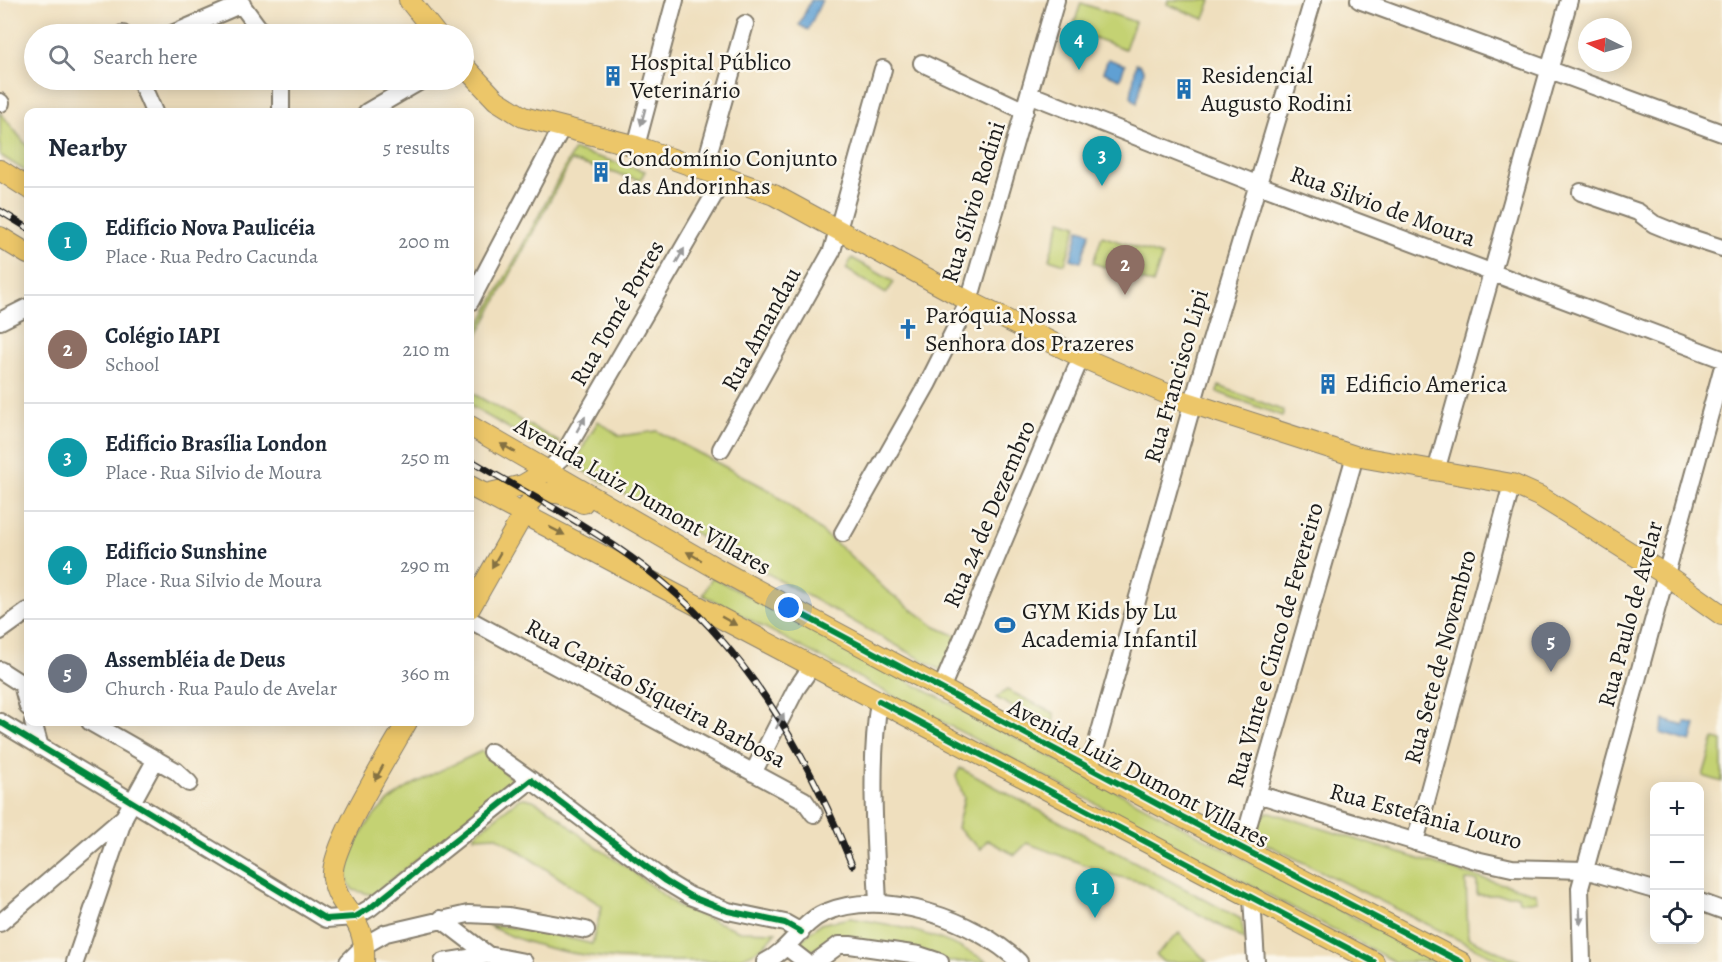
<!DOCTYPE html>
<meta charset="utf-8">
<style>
:root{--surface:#fff;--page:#f6f6f7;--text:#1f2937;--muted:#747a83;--line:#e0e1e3;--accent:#1f6fb2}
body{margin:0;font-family:Alegreya,serif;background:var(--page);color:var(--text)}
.controls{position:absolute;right:18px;bottom:18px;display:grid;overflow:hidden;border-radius:12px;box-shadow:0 3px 15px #0003}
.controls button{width:54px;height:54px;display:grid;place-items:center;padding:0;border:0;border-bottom:2px solid var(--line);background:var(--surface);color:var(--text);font:30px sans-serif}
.compass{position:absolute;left:1578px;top:18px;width:54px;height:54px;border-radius:50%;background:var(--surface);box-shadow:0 3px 15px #0003;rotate:275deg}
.you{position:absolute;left:789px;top:608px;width:21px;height:21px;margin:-15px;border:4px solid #fff;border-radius:50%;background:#1a73e8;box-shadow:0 0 0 9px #1a73e833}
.badge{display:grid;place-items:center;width:39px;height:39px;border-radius:50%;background:var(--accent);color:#fff;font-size:20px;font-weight:700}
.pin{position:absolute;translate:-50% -50px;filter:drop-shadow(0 2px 3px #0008)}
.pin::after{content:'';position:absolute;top:32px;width:21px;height:18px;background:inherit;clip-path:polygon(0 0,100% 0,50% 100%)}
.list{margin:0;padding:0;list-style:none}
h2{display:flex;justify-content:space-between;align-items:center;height:78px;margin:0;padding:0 24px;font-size:26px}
h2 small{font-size:20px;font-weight:400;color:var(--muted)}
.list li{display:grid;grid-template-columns:39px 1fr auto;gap:18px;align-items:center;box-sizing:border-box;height:108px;padding:0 24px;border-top:2px solid var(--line)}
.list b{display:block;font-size:22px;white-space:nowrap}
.list p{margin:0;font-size:20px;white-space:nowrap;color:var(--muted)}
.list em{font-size:20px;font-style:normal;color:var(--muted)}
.icon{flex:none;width:33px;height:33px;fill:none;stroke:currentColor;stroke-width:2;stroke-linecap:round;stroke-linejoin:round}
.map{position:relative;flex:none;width:1722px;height:962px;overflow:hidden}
.search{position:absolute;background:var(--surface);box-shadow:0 3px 15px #0003;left:24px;top:24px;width:450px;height:66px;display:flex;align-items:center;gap:15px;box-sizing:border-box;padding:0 21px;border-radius:33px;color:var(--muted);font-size:22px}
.panel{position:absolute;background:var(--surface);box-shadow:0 3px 15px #0003;left:24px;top:108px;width:450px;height:618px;border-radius:12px}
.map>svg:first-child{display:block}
.green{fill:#c4d273;stroke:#707748;stroke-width:1.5}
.water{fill:#61a0d3;stroke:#3e5e78;stroke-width:1.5}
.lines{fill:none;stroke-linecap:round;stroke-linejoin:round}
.minor-casing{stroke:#867e6d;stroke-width:20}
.major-casing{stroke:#867e6d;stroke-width:22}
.minor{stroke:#fff;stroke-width:16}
.major{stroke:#ecc669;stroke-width:20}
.rail-casing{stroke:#1c1c1c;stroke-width:7}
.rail{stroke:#fbf7ec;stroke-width:4.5;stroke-dasharray:14;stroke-linecap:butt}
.cycleway-casing{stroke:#fbf7ec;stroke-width:10}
.cycleway{stroke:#00873e;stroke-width:6}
.oneway{fill:#999}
.oneway2{fill:#847142}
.labels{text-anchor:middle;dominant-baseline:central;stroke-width:5;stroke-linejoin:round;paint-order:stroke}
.poi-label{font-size:24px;fill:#1c1c1c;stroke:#fbf7ec;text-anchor:start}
.street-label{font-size:24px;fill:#1c1c1c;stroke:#fbf7ec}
</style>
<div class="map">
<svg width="1722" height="962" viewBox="0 0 1722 962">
<rect width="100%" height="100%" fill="#fbf7ec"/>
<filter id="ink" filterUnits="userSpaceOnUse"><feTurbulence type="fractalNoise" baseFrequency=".0167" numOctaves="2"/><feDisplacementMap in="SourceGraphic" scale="12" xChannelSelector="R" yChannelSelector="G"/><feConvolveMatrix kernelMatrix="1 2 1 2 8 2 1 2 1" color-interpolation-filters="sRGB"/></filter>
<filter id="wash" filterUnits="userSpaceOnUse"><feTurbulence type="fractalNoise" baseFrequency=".008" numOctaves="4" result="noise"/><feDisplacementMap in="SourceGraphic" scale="24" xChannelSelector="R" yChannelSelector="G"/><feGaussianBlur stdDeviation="1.35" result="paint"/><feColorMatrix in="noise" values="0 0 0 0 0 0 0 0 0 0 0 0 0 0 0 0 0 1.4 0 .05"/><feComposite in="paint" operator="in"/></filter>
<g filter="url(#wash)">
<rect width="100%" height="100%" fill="#efdfbe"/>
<path class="green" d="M1168,0h43l-7,19 -37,-15z
M1081,3l54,19 -10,27 -53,-19z
M0,112l28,35v26l-28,-18z
M574,150l71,21 -5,9 -69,-19 -101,189v-7z
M1061,220l16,5 -12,39 -16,-5z
M1102,236l60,20 -9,28 -60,-21z
M852,258l42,24 -8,12 -40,-25z
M1219,386l65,25 -2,5 -65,-24z
M470,392l89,50 -7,11 -82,-47z
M598,421l22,15 37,-5 114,60 72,58 43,41 50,37 23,10 -15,35 -371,-207z
M712,577l726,385h-43l-692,-367z
M1007,690l47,23 -1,16 -57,-31z
M1714,739l8,2v41l-19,-6z
M482,751l32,30 -141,114 -20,-5c-9,-10 -6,-23 -2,-35 23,-62 76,-77 131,-104z
M960,768l281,151 4,21 -103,-58 -30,-7 -85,-32 -12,12 -28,-15 -6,9 -24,-21 7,-30 -8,-22z
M524,798l9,2 19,11 34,29 42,28 51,39 61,24 36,1c-8,12 -22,22 -36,26 -18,4 -37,3 -55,3 -65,0 -139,-4 -197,-36l48,5 56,14 10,-38 -106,-70 -21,1v-3l44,-35z
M1270,812l196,62 70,19 1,8h-18l-1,-6h-41v-14l-11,-1 2,58 54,24h-19l-237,-118 -9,-13 3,-13 6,-5z
M850,918c49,7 96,18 138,44h-40l-19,-9 -87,-16 -17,5 -20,14 -8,-12 23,-20z
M1179,933l28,29h-44l-7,-7z"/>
<path class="water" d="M811,0h11l-14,30 -9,-5z
M1108,59l17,6 -5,14 -17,-7z
M1136,64l4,1 4,6 -7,32 -6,-6z
M1079,229l11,3 -9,30 -10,-3z
M1664,720l20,6 1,-4 11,3 -5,17 -31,-9z"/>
</g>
<g filter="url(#ink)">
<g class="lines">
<g class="minor-casing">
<path id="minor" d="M238,0l25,34
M1359,0l363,133
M122,34h1
M172,34l70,-30
M922,63l103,48
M140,80l14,32
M281,80v32
M1029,94l230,91 463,174
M0,102l1,1
M367,112l55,-32
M636,146l39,-146
M704,169l41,-145
M1581,192l57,20 16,12 22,9 46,15
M470,302l91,-173
M0,321l28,-14
M721,449l111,-198 51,-182
M547,471l15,-14 163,-281
M1436,471l133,-471
M843,533l85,-150 41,-82 87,-301
M470,620l334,180 10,14
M0,631l28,-20
M0,670l28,18
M22,684l6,23
M941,689l140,-332
M0,722l326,197 29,-2 15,-9 161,-128 134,101 25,15 38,15 57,12 16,9
M33,722l7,25
M90,722l86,49 13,12
M491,752l40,28
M1090,767l109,-386 114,-381
M753,773l43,-84 16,-23
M1257,794l219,66 36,8 73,2 69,20
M1415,842l97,-358
M1242,847l113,-391
M1252,898l4,64
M1700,902l22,8
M878,903c-3,-67 -9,-135 1,-202
M441,919l47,36
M0,923l124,-106 32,-58
M788,948l18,14
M75,962l49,-144
M348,962l17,-17 21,-12 82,-19 41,2 77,14
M443,962l45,-7 36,7
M765,962c24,-11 36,-39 59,-49 59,-26 152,7 195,49
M816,962l23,-17h11l69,10 21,7
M1582,962l-2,-74 142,-518"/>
</g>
<g class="major-casing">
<path id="major" d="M409,0l27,34
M464,66l32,34 27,17 113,29 138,49 195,106 112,56 100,43 174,56 157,28 29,13 34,21 91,57 56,40
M0,170l28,18
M0,237l28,17
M470,426l246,142 445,238 300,156
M470,486l904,476
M486,494l37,-9 24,-14
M470,608l62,-109c16,-12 35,-5 51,4
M364,962c3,-48 -26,-50 -31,-84 -5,-28 58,-127 74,-156"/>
</g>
<use href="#minor" class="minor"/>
<use href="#major" class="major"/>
<g class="rail-casing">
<path id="rail" d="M0,211l28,17
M470,460c58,34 120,66 174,107 100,76 162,184 208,298"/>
</g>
<use href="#rail" class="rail"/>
<g class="cycleway-casing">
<path id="cycleway" d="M801,614l360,192 300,156
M879,701l495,261
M0,722l326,197 29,-2 15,-9 161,-128 134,101 25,15 38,15 57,12 16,9"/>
</g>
<use href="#cycleway" class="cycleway"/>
</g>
<defs><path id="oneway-solid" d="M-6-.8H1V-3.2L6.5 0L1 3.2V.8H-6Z" transform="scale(1.5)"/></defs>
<g class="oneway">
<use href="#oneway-solid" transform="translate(643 117) rotate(105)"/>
<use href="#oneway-solid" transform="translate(680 256) rotate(-60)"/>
<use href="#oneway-solid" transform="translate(581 424) rotate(-60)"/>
<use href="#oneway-solid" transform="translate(780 721) rotate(-63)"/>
<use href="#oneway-solid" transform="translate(1580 916) rotate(87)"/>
</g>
<g class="oneway2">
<use href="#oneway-solid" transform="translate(508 448) rotate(-150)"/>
<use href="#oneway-solid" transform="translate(557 531) rotate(27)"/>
<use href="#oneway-solid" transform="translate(694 556) rotate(-150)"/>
<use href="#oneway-solid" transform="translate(496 560) rotate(120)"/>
<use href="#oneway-solid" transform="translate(729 621) rotate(29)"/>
<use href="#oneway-solid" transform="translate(379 773) rotate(119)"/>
</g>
</g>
<defs>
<g id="building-bare" transform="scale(1.62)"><path d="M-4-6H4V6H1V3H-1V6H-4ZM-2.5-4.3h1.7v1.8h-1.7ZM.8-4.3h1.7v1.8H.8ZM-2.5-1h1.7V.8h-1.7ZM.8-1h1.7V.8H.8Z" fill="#1f6fb2" stroke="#fbf7ec" stroke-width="2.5" paint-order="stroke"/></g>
<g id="church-bare" transform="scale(1.62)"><path d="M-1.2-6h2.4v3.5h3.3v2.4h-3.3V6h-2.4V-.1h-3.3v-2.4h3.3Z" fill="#1f6fb2" stroke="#fbf7ec" stroke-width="2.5" paint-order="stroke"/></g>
<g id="stadium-bare" transform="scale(1.62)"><path d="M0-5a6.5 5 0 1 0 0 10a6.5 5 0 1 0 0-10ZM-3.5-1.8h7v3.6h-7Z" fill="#1f6fb2" stroke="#fbf7ec" stroke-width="2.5" paint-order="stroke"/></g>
</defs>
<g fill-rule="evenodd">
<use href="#building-bare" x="613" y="76"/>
<use href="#building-bare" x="1184" y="89"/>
<use href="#building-bare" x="601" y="172"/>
<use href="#church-bare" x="908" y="329"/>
<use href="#building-bare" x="1328" y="384"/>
<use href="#stadium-bare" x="1005" y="625"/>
</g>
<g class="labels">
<g class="poi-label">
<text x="630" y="62">Hospital Público<tspan x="630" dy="28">Veterinário</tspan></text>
<text x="1201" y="75">Residencial<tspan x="1201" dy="28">Augusto Rodini</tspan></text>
<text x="618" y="158">Condomínio Conjunto<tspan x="618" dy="28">das Andorinhas</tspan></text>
<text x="925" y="315">Paróquia Nossa<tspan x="925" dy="28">Senhora dos Prazeres</tspan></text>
<text x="1345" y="384">Edificio America</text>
<text x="1022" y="611">GYM Kids by Lu<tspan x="1022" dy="28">Academia Infantil</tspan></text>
</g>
<g class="street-label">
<text transform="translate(973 202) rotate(-73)">Rua Sílvio Rodini</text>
<text transform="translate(1383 206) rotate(20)">Rua Silvio de Moura</text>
<text transform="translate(617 313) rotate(-60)">Rua Tomé Portes</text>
<text transform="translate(761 329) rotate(-61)">Rua Amandau</text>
<text transform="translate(1176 376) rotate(-74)">Rua Francisco Lipi</text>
<text transform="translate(643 496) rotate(30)">Avenida Luiz Dumont Villares</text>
<text transform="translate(989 514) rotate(-67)">Rua 24 de Dezembro</text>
<text transform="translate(1630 614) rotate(-75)">Rua Paulo de Avelar</text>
<text transform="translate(1275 645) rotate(-74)">Rua Vinte e Cinco de Fevereiro</text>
<text transform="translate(1440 657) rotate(-75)">Rua Sete de Novembro</text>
<text transform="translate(656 693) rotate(28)">Rua Capitão Siqueira Barbosa</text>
<text transform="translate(1139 773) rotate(28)">Avenida Luiz Dumont Villares</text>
<text transform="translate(1426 816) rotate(15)">Rua Estefânia Louro</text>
</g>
</g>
</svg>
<div class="controls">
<button>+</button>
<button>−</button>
<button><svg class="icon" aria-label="locate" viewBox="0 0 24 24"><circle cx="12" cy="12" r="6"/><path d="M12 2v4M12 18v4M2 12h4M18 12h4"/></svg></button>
</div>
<svg class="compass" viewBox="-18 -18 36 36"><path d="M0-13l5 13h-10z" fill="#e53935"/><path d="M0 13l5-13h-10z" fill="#747a83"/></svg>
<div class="you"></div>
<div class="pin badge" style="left:1095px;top:918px;background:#0f9aa8">1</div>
<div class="pin badge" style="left:1125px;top:295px;background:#8d6e63">2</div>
<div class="pin badge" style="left:1102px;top:186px;background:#0f9aa8">3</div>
<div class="pin badge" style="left:1079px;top:70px;background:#0f9aa8">4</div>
<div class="pin badge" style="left:1551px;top:672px;background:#6b7280">5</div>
<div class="search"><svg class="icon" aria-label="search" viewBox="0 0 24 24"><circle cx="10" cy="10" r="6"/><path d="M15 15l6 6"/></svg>Search here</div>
<section class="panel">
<h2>Nearby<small>5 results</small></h2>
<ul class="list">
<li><span class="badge" style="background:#0f9aa8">1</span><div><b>Edifício Nova Paulicéia</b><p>Place · Rua Pedro Cacunda</p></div><em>200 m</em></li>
<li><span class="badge" style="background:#8d6e63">2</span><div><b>Colégio IAPI</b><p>School</p></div><em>210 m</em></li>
<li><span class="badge" style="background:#0f9aa8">3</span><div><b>Edifício Brasília London</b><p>Place · Rua Silvio de Moura</p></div><em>250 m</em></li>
<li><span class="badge" style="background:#0f9aa8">4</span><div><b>Edifício Sunshine</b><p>Place · Rua Silvio de Moura</p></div><em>290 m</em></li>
<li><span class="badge" style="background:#6b7280">5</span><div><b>Assembléia de Deus</b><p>Church · Rua Paulo de Avelar</p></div><em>360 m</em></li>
</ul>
</section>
</div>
